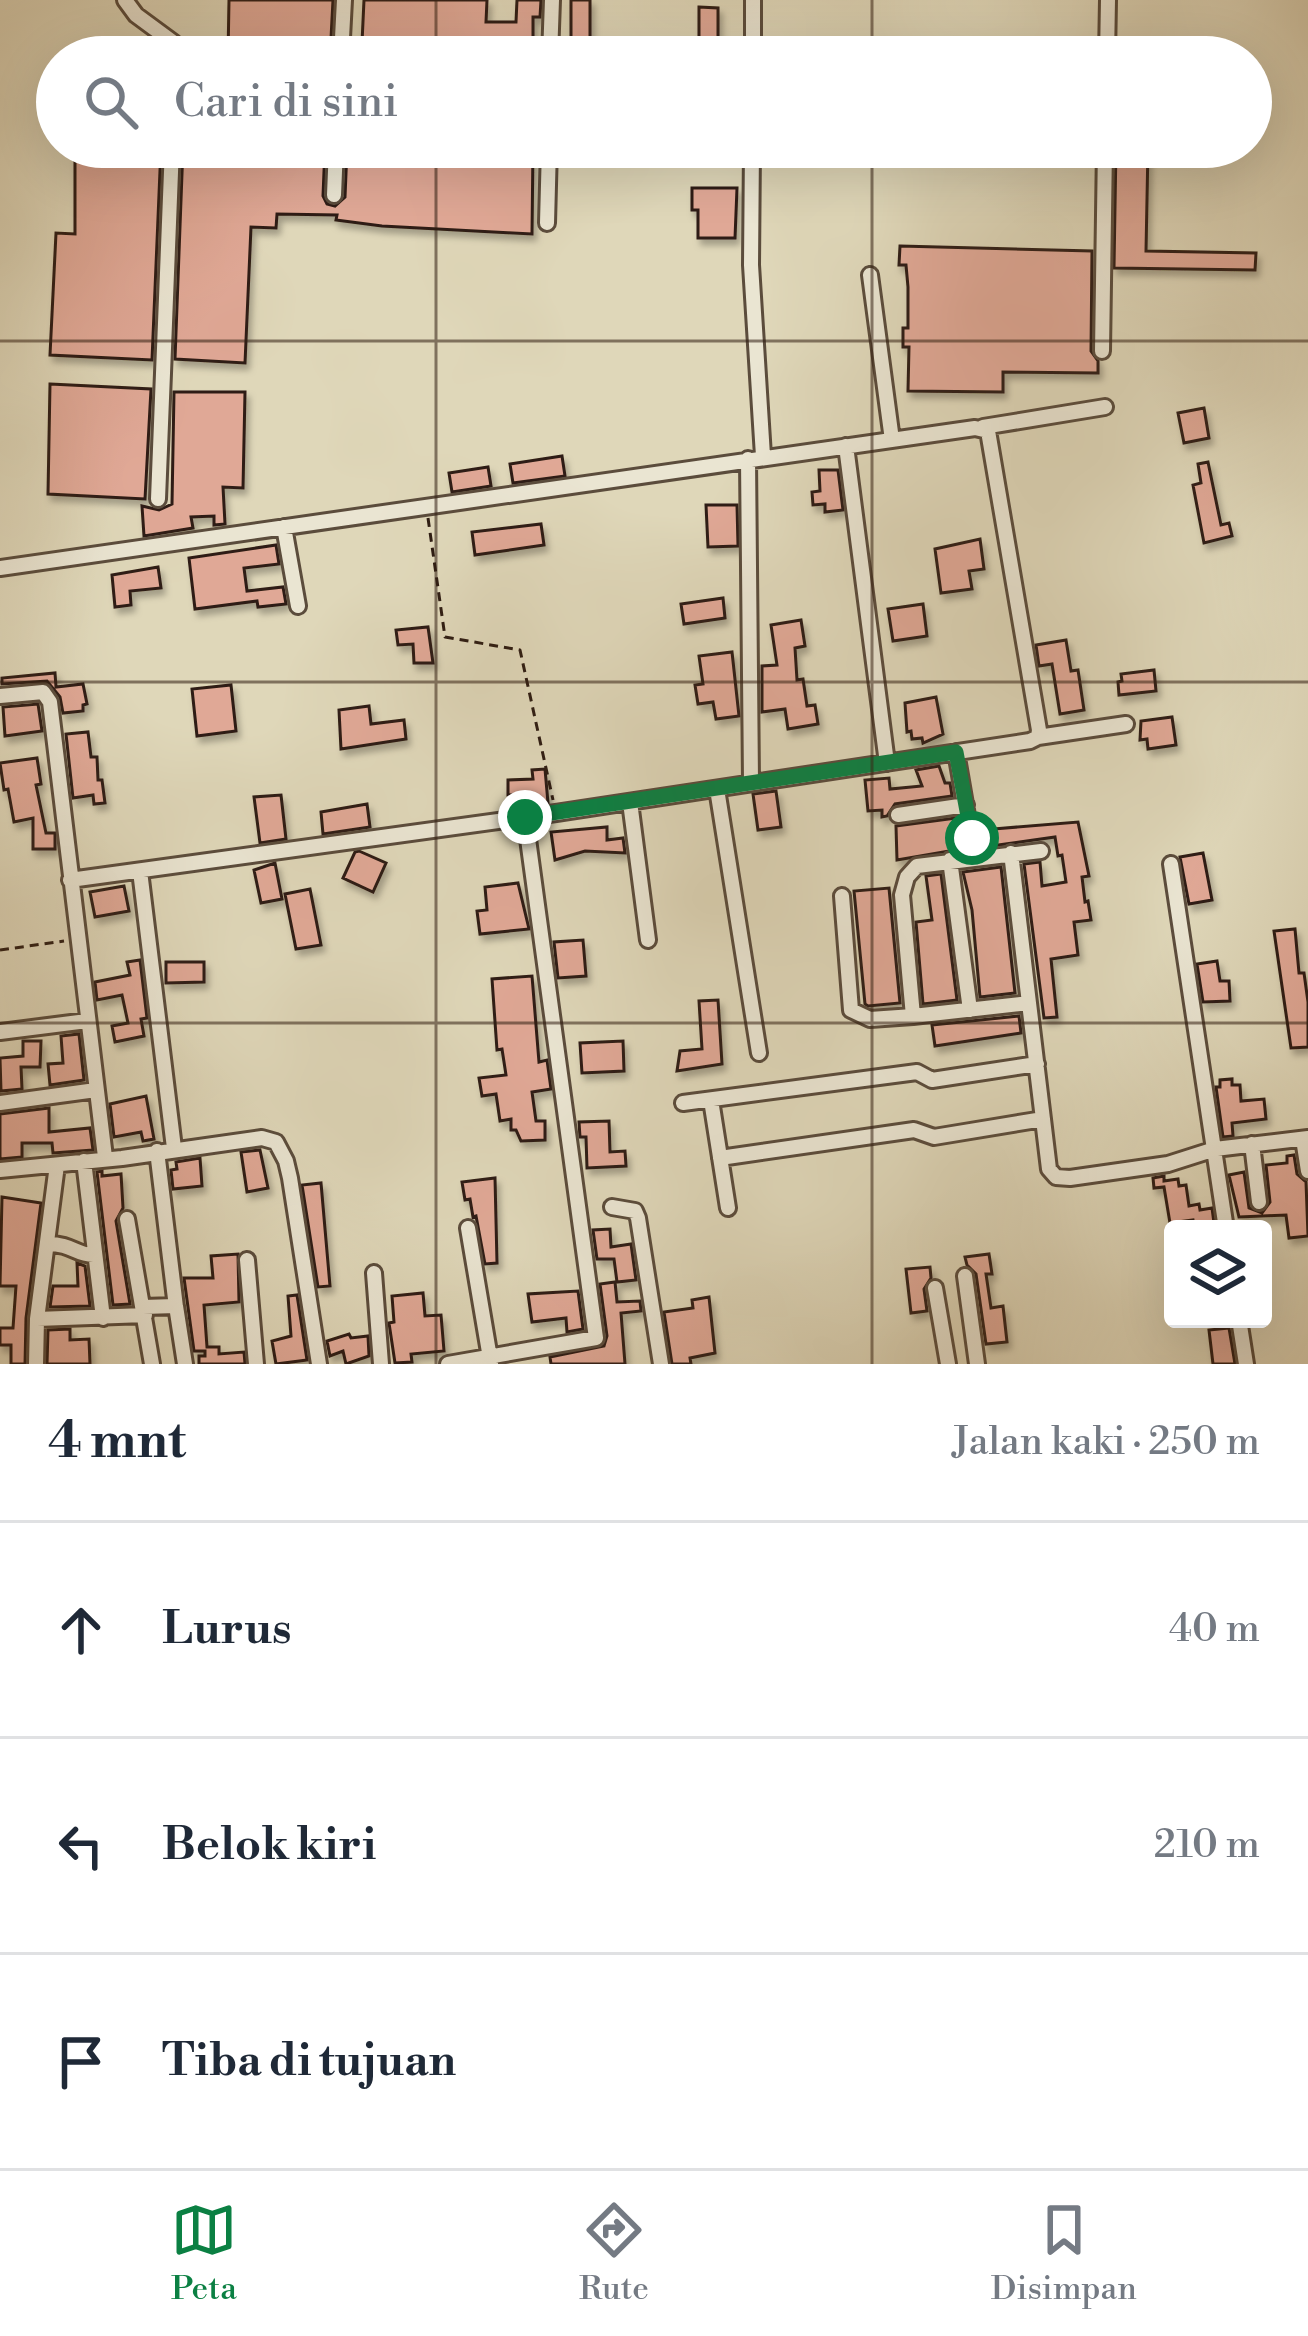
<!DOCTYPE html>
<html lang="id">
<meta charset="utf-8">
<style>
:root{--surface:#fff;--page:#f2f2f3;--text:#1f2937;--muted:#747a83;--line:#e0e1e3;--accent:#0b8043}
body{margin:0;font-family:"Libre Bodoni",serif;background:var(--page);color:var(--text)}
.controls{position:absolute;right:36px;bottom:36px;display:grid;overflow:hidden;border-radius:12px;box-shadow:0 12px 48px #0002}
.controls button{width:108px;height:108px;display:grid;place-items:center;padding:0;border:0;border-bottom:3px solid var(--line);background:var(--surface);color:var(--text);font:60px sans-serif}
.stop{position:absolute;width:36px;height:36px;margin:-27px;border:9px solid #0b8043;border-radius:50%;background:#fff}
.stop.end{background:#0b8043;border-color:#fff;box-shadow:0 3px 12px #0008}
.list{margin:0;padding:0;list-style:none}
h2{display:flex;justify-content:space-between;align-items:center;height:156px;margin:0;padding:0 48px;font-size:51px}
h2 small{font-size:39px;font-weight:400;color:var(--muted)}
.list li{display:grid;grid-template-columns:78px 1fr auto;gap:36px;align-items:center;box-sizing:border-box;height:216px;padding:0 48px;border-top:3px solid var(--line)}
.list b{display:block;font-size:45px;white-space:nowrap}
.list em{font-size:39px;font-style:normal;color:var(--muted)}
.icon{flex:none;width:66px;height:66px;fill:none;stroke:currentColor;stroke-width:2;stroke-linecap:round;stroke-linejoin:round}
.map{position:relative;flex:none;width:1308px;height:1364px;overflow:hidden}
.search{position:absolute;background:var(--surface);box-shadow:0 12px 48px #0002;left:36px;right:36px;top:36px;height:132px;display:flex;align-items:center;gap:30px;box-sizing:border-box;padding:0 42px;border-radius:66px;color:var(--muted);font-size:45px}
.sheet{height:804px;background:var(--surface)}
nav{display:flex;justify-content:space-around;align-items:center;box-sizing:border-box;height:168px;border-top:3px solid var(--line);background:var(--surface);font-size:33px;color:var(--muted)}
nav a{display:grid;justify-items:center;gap:6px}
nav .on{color:var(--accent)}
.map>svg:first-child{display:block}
.building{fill:#e0a896;stroke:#2f1d13;stroke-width:3;filter:url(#shadow)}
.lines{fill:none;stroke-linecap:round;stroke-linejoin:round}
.minor-casing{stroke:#5b4c3c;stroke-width:20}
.path{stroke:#2f1d13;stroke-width:3;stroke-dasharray:9 6;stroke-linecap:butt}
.minor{stroke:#eae5d2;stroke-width:14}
.route{stroke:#0b8043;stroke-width:15}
.grid{fill:none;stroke:#2f1d13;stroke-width:3;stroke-opacity:0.55}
</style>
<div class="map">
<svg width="1308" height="1364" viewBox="0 0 1308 1364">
<defs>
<filter id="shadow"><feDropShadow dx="3.5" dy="6" stdDeviation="3" flood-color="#0004"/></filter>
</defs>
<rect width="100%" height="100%" fill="#dfd7b9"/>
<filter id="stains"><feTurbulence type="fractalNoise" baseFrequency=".00167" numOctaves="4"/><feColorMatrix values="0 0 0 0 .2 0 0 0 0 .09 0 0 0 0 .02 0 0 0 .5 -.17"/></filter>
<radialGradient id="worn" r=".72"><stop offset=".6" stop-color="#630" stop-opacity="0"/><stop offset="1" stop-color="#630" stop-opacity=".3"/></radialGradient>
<path class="building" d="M229,0h104l-3,57h-102z
M364,0h123l-1,22h30l1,-22h24l-1,17h-7v40h-181l1,-14h9z
M571,0h19v38h-19z
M699,7l19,1v39l-19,-1z
M75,147h86l-9,213 -102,-5 6,-122 19,1z
M183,147h142l-2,49 4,8 8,2 10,-9 2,-48 186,-2 -1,87 -150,-8 -46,-6 1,-5 -60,-1 -1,14 -25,-1 -6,136 -70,-4z
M1116,147h32l-2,104 110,2 -1,17 -141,-2z
M692,188h45l-2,50h-37v-28h-6z
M900,246l192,5 -1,100 7,10v12l-95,-1v20l-95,-1 1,-44h-6v-19h5v-41l-2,-22h-7z
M50,384l101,5 -6,110 -97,-5z
M174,392h71l-2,96 -20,-1 2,37 -11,1v-9l-23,1 2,11 -49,8 -2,-30 17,4 13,-6z
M1204,408l5,30 -25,5 -6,-30z
M562,456l3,20 -52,7 -3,-19z
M1208,462l13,63 8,-2 3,13 -28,7 -11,-58 8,-2 -3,-19z
M488,467l3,19 -39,6 -3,-19z
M819,470h19l5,40 -18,2v-8l-12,1 -1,-13 8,-1z
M706,505h31l1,41 -30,1z
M541,524l3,21 -69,10 -3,-23z
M980,539l4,30 -15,2 3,18 -31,4 -6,-44z
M276,545l3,19 -35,4 3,23 36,-4 3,17 -28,3 -1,-6 -62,8 -6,-51z
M158,567l3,21 -31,3 1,14 -16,2 -3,-32z
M723,598l2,20 -41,6 -3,-20z
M923,604l4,32 -34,5 -5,-32z
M801,620l4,26 -10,2 2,32 6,-1 4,27 8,-1 3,19 -30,5 -3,-20 -23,3v-46l15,-1 -6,-40z
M428,627l5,36h-19l-1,-19 -15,1 -2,-15z
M1066,640l5,31 7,-1 6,40 -24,4 -8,-50 -13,2 -3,-21z
M732,652l7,64 -23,3 -3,-17 -15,2 -3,-19 8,-1 -4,-28z
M1154,670l2,21 -37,4 -1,-13 4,-1 -1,-7z
M55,673l1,14 27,-3 4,20 -4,1v6l-20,2 -3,-16 -13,-16 -45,3v-6z
M231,685l5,46 -39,5 -5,-47z
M936,697l7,37 -20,9 -1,-5 -10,1 -1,-8 -4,1 -2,-29z
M38,704l4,27 -37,5 -2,-29z
M369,706l2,18 33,-4 2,19 -65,10 -2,-39z
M1172,717l4,28 -28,4 -1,-10 -7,1 1,-19z
M88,732l3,25h6l1,23h4l3,23 -11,1 -1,-9 -20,3 -7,-64z
M37,758l4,26 -5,1 10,48h9v16h-22v-31l-19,4 -6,-33 -4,1 -4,-27z
M939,766l6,17h5l2,13 -57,8 -8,12 -5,1v-7l-14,1 -3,-31 24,-2 1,11 32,-3 -6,-16z
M545,769l3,34 -13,2 -1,-11 -26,1v-15l25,-1 -1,-9z
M776,791l5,36 -23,3 -5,-36z
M281,795l5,44 -26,4 -6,-46z
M367,804l3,23 -47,7 -2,-22z
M956,818l5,31 -64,11 -1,-34z
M1078,822l11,54 -7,1 3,25 3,-1 3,19 -17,2 4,33 -27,4 6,58 -13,1 -20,-154 16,-2 2,24 24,-4 -4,-27 -4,1 -3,-19 -71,10 -3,-17z
M607,827v13l16,-2 2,15 -40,-2 -30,9 -4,-28z
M359,851l27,12 -13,29 -30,-14 12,-26z
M1203,853l9,47 -23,4 -9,-47z
M275,863l7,36 -21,4 -7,-33z
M1001,867l14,126 -35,4 -8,-87 -9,-38z
M941,874l16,126 -34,4 -7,-82 16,-2 -6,-44z
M518,883l11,46 -49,5 -3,-23 10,-1 -2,-23z
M124,886l5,25 -34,6 -5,-25z
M889,888l11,115 -32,3 -3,-2 -11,-113z
M310,889l11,56 -25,4 -11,-55z
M1295,929l4,44h5l4,29v45l-17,1 -17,-117z
M583,940l3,36 -28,2 -4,-36z
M140,960l7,58 -6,1 3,17 -29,6 -3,-16 16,-3 -6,-28 -25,5 -2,-18 35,-7 -3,-13z
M1217,961l3,20h9l1,20 -27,1 -6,-38z
M166,962h38v20l-38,1z
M532,976l7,86 8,-2 4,29 -19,3 4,29h9v19l-24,1 -5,-11h-5v-11l-11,2 -4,-27 -14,2 -3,-18 27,-3 -4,-26 -5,1 -5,-71z
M718,1000l4,64 -45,7 3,-20 22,-2 -3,-48z
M1019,1016l2,17 -86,13 -3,-21z
M79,1034l5,46 -34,5 -2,-21 15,-1 -2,-27z
M23,1041h18l-1,26h-19l1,22 -21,2 -1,-33 23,-2z
M623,1041l1,30 -42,2 -2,-30z
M1232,1079v6h8l1,16 23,-2 2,20 -34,4 1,13 -10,1 -7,-50h4v-7z
M146,1096l8,43 -11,2 -2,-9 -27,5 -4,-33z
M49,1108v24l41,-4 3,22 -40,3 -1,-10h-30v14l-22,2v-45z
M609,1121l1,31 15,-1 1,15 -39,2 -1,-31h-6l-1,-15z
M260,1150l8,38 -21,4 -6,-40z
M1294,1155l3,19 9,8 2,54 -19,2 -3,-23 -47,2 -10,-42 15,-3 5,36 13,5 8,-11 -4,-37 21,-2v-7z
M200,1158l2,28 -29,3 -2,-19 6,-1 -1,-7z
M102,1171v5l19,-2 2,34 -7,13 14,83 -17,1 -16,-133z
M1164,1176v5l14,-2 1,7 7,-1 3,21 10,-2 1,6 12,-2 2,15 -20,3 -1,-6 -23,3 -6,-36 -10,1 -1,-10z
M495,1178l2,85 -12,1 -9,-48 -3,1 -3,-18 -5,1 -3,-18z
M321,1183l9,103 -12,1 -16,-102z
M2,1197l39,6 -15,115 -1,46h-14v-19h-11v-17h13l3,-42h-16z
M610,1229l1,18 20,-3 5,36 -19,2 -3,-23h-17l-4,-29z
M238,1254l1,48 -35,3 3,42h12v7l25,-2 1,12h-46v-8h6v-5h-11l-10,-73h29l-2,-22z
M989,1254l3,20h-6l5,34 12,-2 4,36 -21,2 -10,-70 -9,-9 -2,-8z
M77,1263l8,3 5,40 -40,1 3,-21h25z
M930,1267l1,11 -7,11 3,22 -16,2 -5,-44z
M615,1282l2,20 23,-1 1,10 -20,2 4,51h-74l-1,-7 54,-11 3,-10 -7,-52z
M578,1291l5,38 -16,3 -1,-14 -34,4 -4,-28z
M423,1293l2,23 16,-1 3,36 -33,3 1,8 -17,1 -6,-40 5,-1 -2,-26z
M297,1295l10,65 -31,4 -4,-23 19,-5 -3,-40z
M709,1297l6,56 -25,5 1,6h-19l-8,-52 29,-4 -1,-8z
M1229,1328l6,36h-22l-4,-34z
M70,1329v11l19,-1 1,25h-43l1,-34z
M349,1334l2,4 17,-2 1,20 -23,8 -3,-13 -13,5 -3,-15z"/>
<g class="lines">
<g class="minor-casing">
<path id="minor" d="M125,0l11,15 38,28 2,14
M341,57l3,-57
M550,57l2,-57
M753,57v-57
M1107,57l1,-57
M752,147l-1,118 12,191
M334,195l2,-48
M547,223l2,-76
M870,275l22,165
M1102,351l3,-204
M983,427l122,-20
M846,446l41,317
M748,459l3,323
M158,499l14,-352
M284,527l14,79
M0,568l975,-140 13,3 51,299 -1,7 -8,4 -474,72 -486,67
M0,696l43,-4 7,10 55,455
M1038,737l88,-13
M956,752l18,104
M717,789l42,264
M630,802l18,138
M898,815l68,-10
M1041,851l-124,15 -10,11 -5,18 11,121 116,-13 20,166 7,8 14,1 98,-14 47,-15 93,-11
M1011,853l18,150
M950,860l20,150
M1171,864l55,365
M140,871l34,277
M842,896l9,114 19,9 43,-3
M0,1032l87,-11
M711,1100l17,108
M0,1103l96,-13
M683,1103l234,-31 15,8 105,-16
M1303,1139l5,32
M1252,1144l7,58
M157,1151l19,156
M720,1158l194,-28 20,7 109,-18
M84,1161l19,157
M0,1170l122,-12 140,-20 14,4 10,19 4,17 29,186
M612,1207l23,4 3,7 23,146
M127,1219l25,145
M468,1228l23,136
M48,1244c24,0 28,11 45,11
M247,1260l9,104
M374,1273l7,91
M965,1276l12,88
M935,1288l13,76
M143,1307l33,-1 9,58
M37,1319l108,-4
M1239,1319l7,45
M36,1364l1,-45 20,-154
M448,1364l148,-26 -71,-521"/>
</g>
<path class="path" d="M428,518l17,119 75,13 33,150
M0,950l64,-9"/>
<use href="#minor" class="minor"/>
</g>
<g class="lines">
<path class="route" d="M525,817l431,-65 16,86"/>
</g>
<path class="grid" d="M436,0v57M872,0v57M436,147v1217M872,147v1217M0,341h1308M0,682h1308M0,1023h1308"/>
<rect width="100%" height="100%" filter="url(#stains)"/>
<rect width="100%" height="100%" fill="url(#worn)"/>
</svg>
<div class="controls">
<button><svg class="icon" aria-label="layers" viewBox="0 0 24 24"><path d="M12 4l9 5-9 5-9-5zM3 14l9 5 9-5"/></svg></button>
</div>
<div class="stop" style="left:972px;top:838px"></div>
<div class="stop end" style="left:525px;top:817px"></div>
<div class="search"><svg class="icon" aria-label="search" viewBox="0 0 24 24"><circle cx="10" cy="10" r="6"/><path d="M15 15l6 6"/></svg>Cari di sini</div>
</div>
<section class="sheet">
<h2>4 mnt<small>Jalan kaki · 250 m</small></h2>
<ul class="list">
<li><svg class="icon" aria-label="ahead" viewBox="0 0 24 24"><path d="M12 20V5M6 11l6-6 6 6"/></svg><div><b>Lurus</b></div><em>40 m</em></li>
<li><svg class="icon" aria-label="left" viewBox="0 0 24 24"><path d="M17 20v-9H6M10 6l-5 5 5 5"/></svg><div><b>Belok kiri</b></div><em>210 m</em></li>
<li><svg class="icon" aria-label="arrive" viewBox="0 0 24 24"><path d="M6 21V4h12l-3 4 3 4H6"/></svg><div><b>Tiba di tujuan</b></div></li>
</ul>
</section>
<nav>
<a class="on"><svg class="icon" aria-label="map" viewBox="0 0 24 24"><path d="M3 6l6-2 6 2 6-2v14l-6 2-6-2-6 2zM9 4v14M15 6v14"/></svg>Peta</a>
<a><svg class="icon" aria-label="directions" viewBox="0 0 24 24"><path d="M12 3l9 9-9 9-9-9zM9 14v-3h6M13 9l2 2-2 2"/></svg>Rute</a>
<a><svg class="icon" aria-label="saved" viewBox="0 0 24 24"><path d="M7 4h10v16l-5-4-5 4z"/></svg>Disimpan</a>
</nav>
